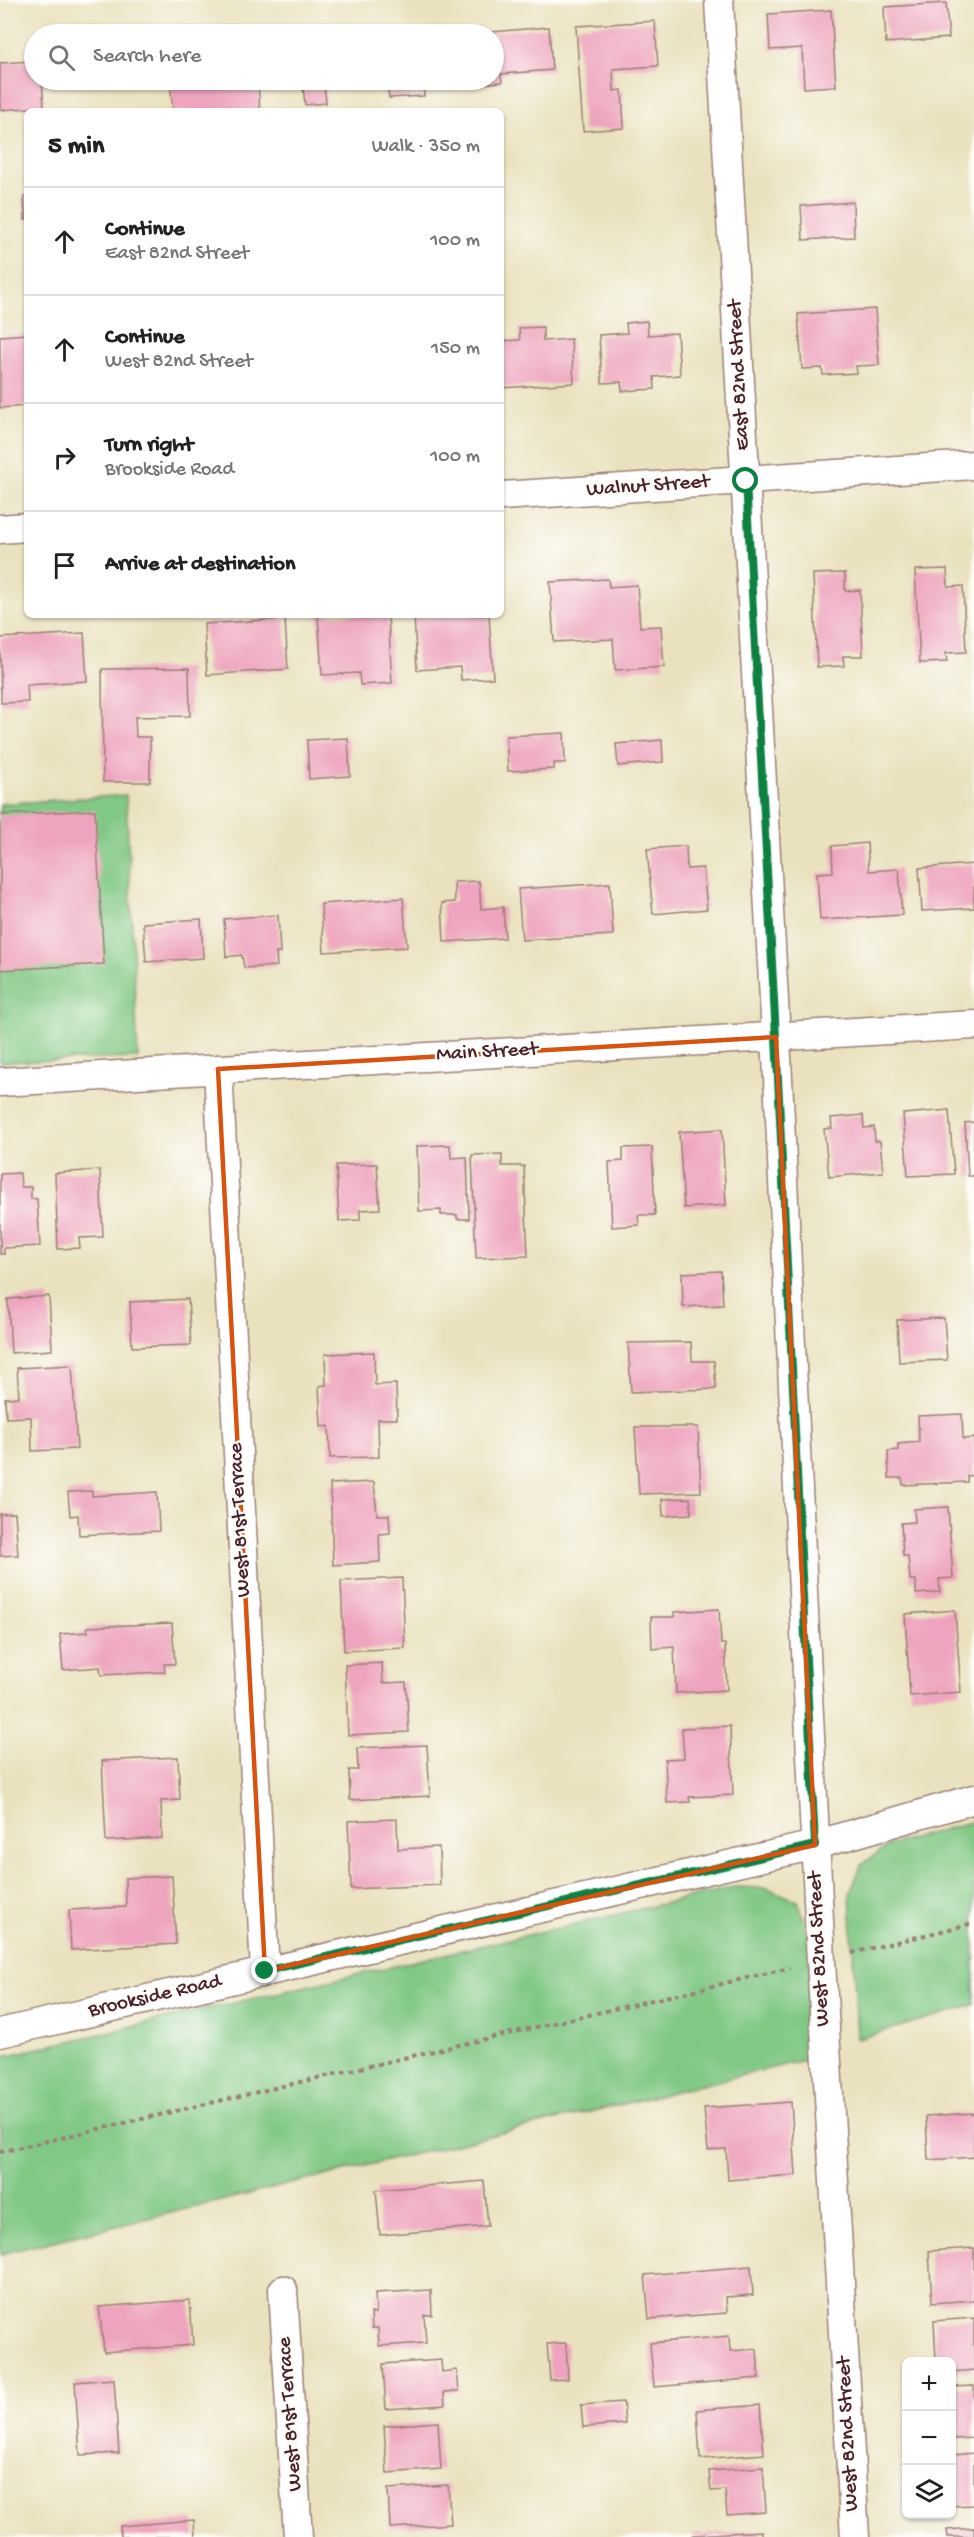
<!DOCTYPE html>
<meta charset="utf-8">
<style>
:root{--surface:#fff;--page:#f2f2f2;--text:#222;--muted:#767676;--line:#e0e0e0}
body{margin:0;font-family:"Gochi Hand",sans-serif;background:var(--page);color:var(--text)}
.controls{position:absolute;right:18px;bottom:18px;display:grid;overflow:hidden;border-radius:9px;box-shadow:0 2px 4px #0004}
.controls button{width:54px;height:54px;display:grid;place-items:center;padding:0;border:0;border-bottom:2px solid var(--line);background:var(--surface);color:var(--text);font:30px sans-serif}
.stop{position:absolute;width:18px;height:18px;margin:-14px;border:4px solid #0b8043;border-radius:50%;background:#fff}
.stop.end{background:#0b8043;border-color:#fff;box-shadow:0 2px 6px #0008}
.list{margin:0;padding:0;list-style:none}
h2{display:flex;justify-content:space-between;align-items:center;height:78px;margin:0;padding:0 24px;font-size:26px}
h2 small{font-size:20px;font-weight:400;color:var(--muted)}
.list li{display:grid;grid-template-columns:39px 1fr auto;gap:18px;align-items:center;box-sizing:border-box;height:108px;padding:0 24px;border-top:2px solid var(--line)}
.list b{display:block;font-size:22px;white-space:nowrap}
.list p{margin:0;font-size:20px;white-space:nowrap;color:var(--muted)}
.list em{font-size:20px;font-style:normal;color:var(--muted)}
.icon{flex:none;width:33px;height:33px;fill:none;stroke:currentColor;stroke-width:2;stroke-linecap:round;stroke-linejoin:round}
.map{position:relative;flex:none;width:974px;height:2537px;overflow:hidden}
.search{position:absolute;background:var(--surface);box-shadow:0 2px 4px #0004;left:24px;top:24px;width:480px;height:66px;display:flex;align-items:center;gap:15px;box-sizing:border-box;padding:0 21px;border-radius:33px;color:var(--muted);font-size:22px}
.panel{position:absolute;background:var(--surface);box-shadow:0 2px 4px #0004;left:24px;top:108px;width:480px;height:510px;border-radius:9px}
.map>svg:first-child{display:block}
.green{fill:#80c884;stroke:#657458;stroke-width:1.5}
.building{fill:#eea4be}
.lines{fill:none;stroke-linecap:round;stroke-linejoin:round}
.street-casing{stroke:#9a8075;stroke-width:31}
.path{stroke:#9a8075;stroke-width:4;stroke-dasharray:4.5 4.5;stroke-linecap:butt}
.street{stroke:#fff;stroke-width:28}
.route{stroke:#0b8043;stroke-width:8}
.marked{fill:none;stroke:#d8530f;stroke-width:4.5;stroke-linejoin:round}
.labels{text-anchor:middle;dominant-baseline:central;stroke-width:4.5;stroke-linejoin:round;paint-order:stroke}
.street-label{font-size:21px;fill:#4a1f2b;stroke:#fdfcf7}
</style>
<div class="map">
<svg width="974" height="2537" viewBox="0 0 974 2537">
<rect width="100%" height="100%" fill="#fdfcf7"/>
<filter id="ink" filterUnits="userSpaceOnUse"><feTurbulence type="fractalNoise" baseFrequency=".0167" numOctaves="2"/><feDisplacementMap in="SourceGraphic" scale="12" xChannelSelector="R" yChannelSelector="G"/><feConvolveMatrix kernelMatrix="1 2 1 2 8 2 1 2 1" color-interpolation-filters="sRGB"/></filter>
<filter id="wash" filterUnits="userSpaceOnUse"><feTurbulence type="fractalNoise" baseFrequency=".008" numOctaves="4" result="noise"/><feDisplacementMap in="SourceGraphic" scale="24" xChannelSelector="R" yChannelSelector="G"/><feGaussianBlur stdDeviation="1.35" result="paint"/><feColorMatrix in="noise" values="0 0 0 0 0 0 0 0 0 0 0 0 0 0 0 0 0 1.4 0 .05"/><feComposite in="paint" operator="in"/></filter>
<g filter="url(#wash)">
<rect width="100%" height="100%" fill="#eae2bf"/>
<path class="green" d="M126,795l12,263 -138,4v-258z
M974,1821v184l-117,34 -7,-146 11,-28 28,-20z
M735,1887l32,1 31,13 10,32 5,125 -813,196v-197z"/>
<g id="blocks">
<path class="building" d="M946,3l3,35 -63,5 -2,-36z
M831,10l5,76 -32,2 -2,-40 -32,2 -2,-36z
M655,21l3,45 -45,3 1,22 8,-1 2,38 -41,3 -7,-105z
M549,27l3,43 -51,4 1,8 -23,2v-4h15v-46l-15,-1z
M34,61v19h8l2,27 -44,3v-47z
M170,80h51l1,6 36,-2 2,27h-87z
M284,80h63v1l-23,2 2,20 -21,2 -2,-19 -19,2z
M387,80h36l1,16 -35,2z
M27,196v24h-2l-1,-23z
M853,202l1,35 -51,3 -2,-34z
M875,309l4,56 -23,1 1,7 -34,2 -1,-7 -20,1 -4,-55z
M647,321l1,14 29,-2 3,42 -26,2 1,12 -33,2 -1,-9 -19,1 -3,-48 28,-2 -1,-10z
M543,327v14l28,-2 3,44 -73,5v-47l19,-1 -1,-12z
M27,334v72l-27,2v-72z
M947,569l1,18 15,-1 3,66 -20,1 1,9 -27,1 -5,-93z
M845,573v18l15,-1 3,66h-20l1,10 -27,1 -4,-93z
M608,579l1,8 28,-2 3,42 21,-1 3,41 -49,3 -2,-31 -59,3 -4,-60z
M318,615h70l4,68 -32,2 -1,-12 -37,2z
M414,615h75l4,63 -32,2 -1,-13 -43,3z
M285,619l3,50 -81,6 -3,-51z
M84,633l3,48 -60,4 1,17 -27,1 -1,-65z
M189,668l1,48 -55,1 1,20h14v45h-47l-1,-113z
M564,733l1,30h-11v6l-46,2 -2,-35z
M348,738l2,38 -41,3 -2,-39z
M662,740l1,22 -45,4 -2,-22z
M95,810l9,154 -104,6v-155z
M867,843l2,28 30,-2 3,46 -82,5 -3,-47 16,-1 -1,-26z
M686,846l1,23 16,-1 4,41 -54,5 -6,-65z
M974,864v44l-52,3 -3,-43z
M479,881l2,28 22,-2 2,31 -61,4 -2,-39 13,-1 -1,-20z
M610,883l3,52 -91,5 -4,-51z
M403,898l4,49 -83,5 -3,-48z
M278,915l2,38h-4l1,13 -33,2 -2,-13 -16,2 -2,-38z
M201,919l2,39 -57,4 -3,-39z
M949,1110l5,64 -46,2 -5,-62z
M863,1115l1,13 10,-1 1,14h5l3,31 -54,5 -5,-48 8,-1 -1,-10z
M974,1122v54h-6l-3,-53z
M722,1129l4,76 -42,3 -5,-76z
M450,1145l1,13 16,-1 2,62h-12v-4h-16v-5l-22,1 -2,-65z
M652,1147l3,68h-17l1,10 -27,2 -3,-65 14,-1v-13z
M502,1154v12h22l4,90 -52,2 -4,-103z
M377,1164l3,45 -20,1v10l-21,1 -3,-56z
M100,1170l3,67 -24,1 1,10 -22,1 -3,-76z
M20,1173l1,14h10v12h6l3,47 -36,2v6h-4v-80z
M721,1271l2,34 -40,2 -1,-34z
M49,1296l3,54 -41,3 -3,-54z
M188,1299l3,46 -59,2 -2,-45z
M944,1318l3,42 -48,2 -2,-42z
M691,1342l1,19h22l2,28 -85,3 -3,-49z
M374,1352l1,33 21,-1 1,35h-19l1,38 -49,1 -1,-32 -8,1 -2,-41 7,-1 -1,-31z
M72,1365l5,84 -45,2 -1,-34 -25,1 -1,-20 14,-1 -2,-29z
M962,1414l1,25 11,-1v37l-7,1v6l-64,3 -1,-7h-13l-1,-27 10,-1v-6l21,-2 -1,-26z
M635,1427h63l3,65 -62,2z
M374,1482l3,33h12l1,18 -11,1 1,28 -47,3 -3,-81z
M92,1491v5l65,-4 2,39 -80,4 -1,-20 -8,1 -2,-24z
M690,1498l1,16 -28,2 -1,-17z
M948,1507l5,71 -14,1 1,13 -24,2v-14h-6l-2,-24h-5l-2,-33 14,-1 -1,-13z
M15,1513l3,42 -18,1v-42z
M402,1578l3,70 -61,3 -3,-70z
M719,1609l2,35h4l2,46 -51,3 -2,-46 -22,2 -1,-32h23v-5z
M955,1610l6,82 -51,4 -5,-82z
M172,1623l3,41h-11l1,8 -64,3 -1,-8 -37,3 -3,-36 28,-2 -1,-5z
M382,1663l1,20 23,-1 3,50 -61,3 -3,-70z
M730,1726l3,69 -44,2 1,5 -23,1 -2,-44 19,-1 -2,-30z
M427,1745l3,51 -80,4 -1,-30h9l-1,-22z
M178,1757l2,43 -19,1 1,37 -56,3 -4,-80z
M397,1819l1,30 41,-2 1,38 -89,4 -3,-68z
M172,1876l4,68 -105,6 -2,-40 57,-3 -1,-29z
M791,2102l5,73 -68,5 -2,-31 -18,1 -4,-42z
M974,2113v44l-46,3 -2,-44z
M484,2181l4,45 -108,9 -4,-45z
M974,2248v52l-42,3 -3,-52z
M751,2266l2,29 -27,2 1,16 -78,6 -4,-44z
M431,2290l1,25h-8l2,28 -47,3 -1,-18h-6l-1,-15h5l-1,-20z
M190,2300l3,45 -89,7 -5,-45z
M974,2318v52l-22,2v-10h-16l-2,-41z
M729,2336l1,15 27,-2 2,29 -105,9 -4,-44z
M566,2343l2,36 -18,1 -3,-36z
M441,2360l1,12 15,-2 2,21 -15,1 1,13 -59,4 -3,-45z
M114,2379l5,74 -39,2 -5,-73z
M974,2386v52l-22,1v-52z
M623,2402l2,22 -42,3 -2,-22z
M760,2405l4,49 -64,5 -3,-49z
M438,2422l3,47 -54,4 -3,-47z
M974,2453v52l-22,1v-51z
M763,2467l3,45 -39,3 -2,-25 -14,1 -2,-20z
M448,2485l3,39 -61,4 -2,-39z
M194,2520l1,17h-74l-1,-11z
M974,2528v9h-26l-1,-7z
M762,2531v6h-69v-2z"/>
</g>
</g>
<g filter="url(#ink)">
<use href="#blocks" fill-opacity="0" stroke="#9a8075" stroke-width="1.5"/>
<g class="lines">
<g class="street-casing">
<path id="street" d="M719,0l57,1037 45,924 34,576
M501,496l473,-31
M0,529l27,-2
M218,1069l47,902
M0,1082l974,-57
M0,2033l815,-188 159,-46
M283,2290l15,247"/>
</g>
<path class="path" d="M852,1953l122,-30
M0,2152l790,-184"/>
<use href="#street" class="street"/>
</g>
</g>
<g class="lines" filter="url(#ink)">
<path class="route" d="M265,1971l550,-126 -39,-808 -30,-556"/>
</g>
<path class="marked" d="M776,1037l39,808 -550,126 -47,-902z"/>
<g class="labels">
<g class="street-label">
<text transform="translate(740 375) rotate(-93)">East 82nd Street</text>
<text transform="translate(648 487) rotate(-4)">Walnut Street</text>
<text transform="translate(487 1053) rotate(-3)">Main Street</text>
<text transform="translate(241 1520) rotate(-93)">West 81st Terrace</text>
<text transform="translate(820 1949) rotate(-93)">West 82nd Street</text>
<text transform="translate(155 1997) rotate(-13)">Brookside Road</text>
<text transform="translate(291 2414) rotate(-94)">West 81st Terrace</text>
<text transform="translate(849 2434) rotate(-93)">West 82nd Street</text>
</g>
</g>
</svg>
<div class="controls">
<button>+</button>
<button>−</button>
<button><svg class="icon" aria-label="layers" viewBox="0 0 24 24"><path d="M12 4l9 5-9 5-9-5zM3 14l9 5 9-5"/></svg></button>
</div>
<div class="stop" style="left:746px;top:481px"></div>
<div class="stop end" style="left:265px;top:1971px"></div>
<div class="search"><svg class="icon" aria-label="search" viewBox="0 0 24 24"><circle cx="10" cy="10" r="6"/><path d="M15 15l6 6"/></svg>Search here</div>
<section class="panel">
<h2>5 min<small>Walk · 350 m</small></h2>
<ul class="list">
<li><svg class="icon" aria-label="ahead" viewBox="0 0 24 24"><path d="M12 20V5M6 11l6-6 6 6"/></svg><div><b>Continue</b><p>East 82nd Street</p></div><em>100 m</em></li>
<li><svg class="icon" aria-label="ahead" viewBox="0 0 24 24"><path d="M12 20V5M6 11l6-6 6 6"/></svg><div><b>Continue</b><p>West 82nd Street</p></div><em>150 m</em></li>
<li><svg class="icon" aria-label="right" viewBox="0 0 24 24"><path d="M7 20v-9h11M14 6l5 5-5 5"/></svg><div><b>Turn right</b><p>Brookside Road</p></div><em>100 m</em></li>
<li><svg class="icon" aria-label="arrive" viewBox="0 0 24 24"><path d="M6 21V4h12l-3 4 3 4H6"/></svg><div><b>Arrive at destination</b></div></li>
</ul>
</section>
</div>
